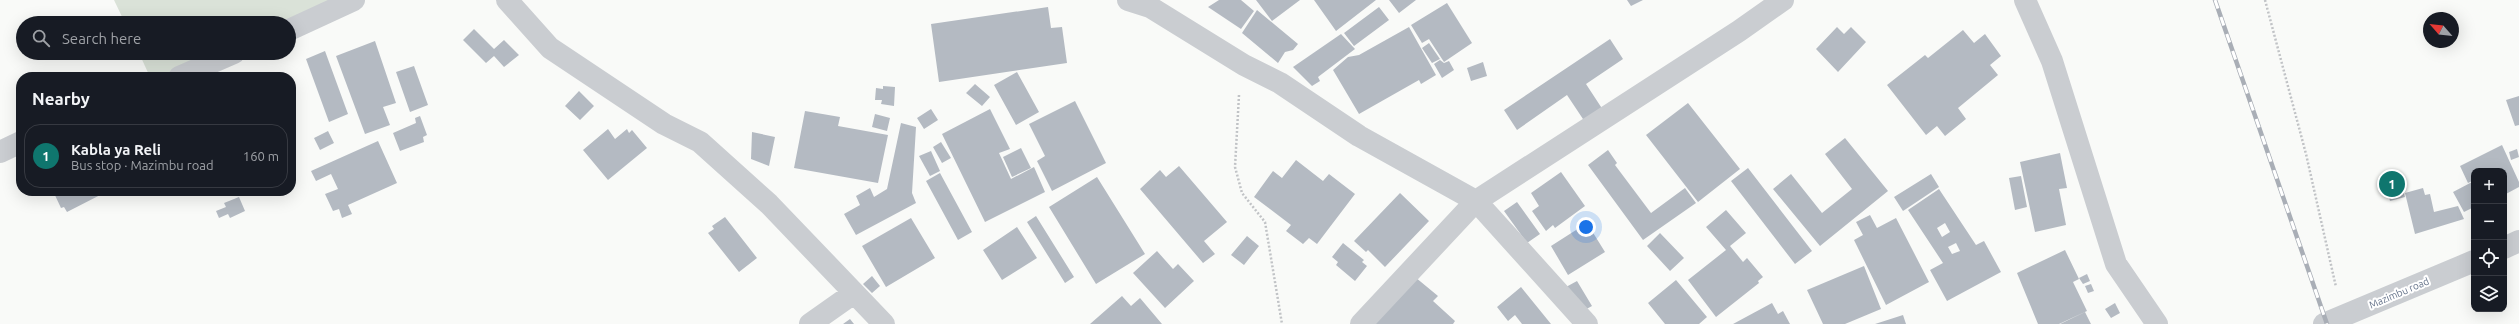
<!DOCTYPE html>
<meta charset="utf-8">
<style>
:root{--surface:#171b24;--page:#242831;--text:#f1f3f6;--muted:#9ea1a6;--line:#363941;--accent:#0f766e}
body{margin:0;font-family:Ubuntu,sans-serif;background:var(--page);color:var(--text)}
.controls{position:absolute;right:12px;bottom:12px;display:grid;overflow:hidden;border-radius:8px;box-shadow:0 4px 16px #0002}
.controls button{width:36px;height:36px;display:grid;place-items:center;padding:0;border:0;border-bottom:1px solid var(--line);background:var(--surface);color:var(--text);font:20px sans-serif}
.compass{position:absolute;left:2423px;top:12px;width:36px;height:36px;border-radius:50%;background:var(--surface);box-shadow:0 4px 16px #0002;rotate:298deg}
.you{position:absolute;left:1586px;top:227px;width:14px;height:14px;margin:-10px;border:3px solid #fff;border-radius:50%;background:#1a73e8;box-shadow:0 0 0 6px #1a73e833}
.badge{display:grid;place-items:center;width:26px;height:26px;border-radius:50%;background:var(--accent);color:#fff;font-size:13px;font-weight:700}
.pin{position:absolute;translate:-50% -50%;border:2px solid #fff;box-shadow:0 1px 4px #0006}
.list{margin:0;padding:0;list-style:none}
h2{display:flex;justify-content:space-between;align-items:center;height:52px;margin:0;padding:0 16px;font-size:17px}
h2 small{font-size:13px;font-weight:400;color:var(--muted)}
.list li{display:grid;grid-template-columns:26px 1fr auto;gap:12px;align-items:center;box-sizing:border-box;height:64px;margin:0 8px 8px;padding:0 8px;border:1px solid var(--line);border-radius:16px}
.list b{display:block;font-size:15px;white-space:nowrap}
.list p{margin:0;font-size:13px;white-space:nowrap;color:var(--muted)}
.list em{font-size:13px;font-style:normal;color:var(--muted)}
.icon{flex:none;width:22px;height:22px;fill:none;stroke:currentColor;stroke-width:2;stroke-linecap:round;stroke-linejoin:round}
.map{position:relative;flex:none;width:2519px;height:324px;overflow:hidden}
.search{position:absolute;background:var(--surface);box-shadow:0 4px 16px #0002;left:16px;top:16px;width:280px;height:44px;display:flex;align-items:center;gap:10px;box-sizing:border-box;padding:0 14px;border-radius:22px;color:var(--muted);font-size:15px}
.panel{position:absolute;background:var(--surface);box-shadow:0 4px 16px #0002;left:16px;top:72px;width:280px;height:124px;border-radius:16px}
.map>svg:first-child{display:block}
.green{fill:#dae2d8}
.building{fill:#b4bac2;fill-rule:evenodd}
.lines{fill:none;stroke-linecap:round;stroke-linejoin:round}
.path{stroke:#c1c3c6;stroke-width:2.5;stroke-dasharray:2 2;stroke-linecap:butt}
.minor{stroke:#cacdd1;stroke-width:22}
.rail-casing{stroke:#a9aeb6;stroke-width:4.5}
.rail{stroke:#fff;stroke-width:3;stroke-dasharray:9;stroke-linecap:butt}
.labels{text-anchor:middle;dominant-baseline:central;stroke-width:4;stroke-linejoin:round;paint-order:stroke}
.street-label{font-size:10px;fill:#66748b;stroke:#fff}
</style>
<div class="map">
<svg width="2519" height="324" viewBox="0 0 2519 324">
<rect width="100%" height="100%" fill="#f9faf8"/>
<path class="green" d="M114,0h237l-62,23h-164z
M139,53h93l-72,24h-10z"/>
<path class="building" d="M1219,0h22l13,11 -13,18 -33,-22z
M1256,0h44l-28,21z
M1314,0h62l-40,31z
M1389,0h27l-17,13z
M1627,0h16l-12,6z
M1447,3l25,40 -28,19 -15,-23 -7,4 -11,-18z
M1048,7l3,21 11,-1 5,36 -128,19 -8,-58z
M1379,7l10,13 -35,26 -10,-13z
M1257,10l41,34 -5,6 -8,2 -7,11 -36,-30z
M1409,27l27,48 -15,9 -2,-4 -60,34 -26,-44 15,-13 11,-2z
M1837,27l7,7 7,-7 15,15 -28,30 -22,-23z
M474,29l20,20 10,-9 15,15 -15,12 -10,-11 -8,7 -23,-23z
M1963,30l11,13 11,-9 16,22 -11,9 8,10 -40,33 8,11 -21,17 -8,-10 -11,9 -39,-50 38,-30 3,3z
M1341,34l14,15 -37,28 2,4 -8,5 -19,-19z
M1610,39l13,20 -37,25 17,26 -18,12 -18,-27 -50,35 -13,-20z
M375,41l21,62 -13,4 7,18 -25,9 -29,-78z
M1429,43l11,16 -8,4 -10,-15z
M325,51l23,63 -19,8 -23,-63z
M1440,60l4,3 5,-2 5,9 -12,8 -8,-14z
M1483,62l4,14 -16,5 -4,-13z
M414,66l14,39 -18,7 -14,-40z
M1017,72l22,40 -23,13 -22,-40z
M975,84l15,13 -8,9 -16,-13z
M883,86l12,1 -1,19 -13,-2 1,-4h-7l1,-12 7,1z
M579,91l15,15 -14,14 -15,-14z
M2519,96v29l-4,1 -9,-26z
M1075,101l31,62 -54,28 -15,-30 8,-5 -16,-32z
M1688,103l52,66 -42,33 -52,-67z
M931,109l7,11 -14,9 -7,-11z
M990,109l20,40 -11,4 12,26 23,-12 11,25 -60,30 -43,-88z
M805,111l35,6 -2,9 50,9 -10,48 -84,-15z
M875,114l15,4 -3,13 -15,-4z
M420,116l7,19 -4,2 1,5 -24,9 -7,-18 23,-10 -1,-5z
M901,123l15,4 -4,66 4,10 -60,32 -12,-21 16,-9 -4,-9 14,-8 4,9 13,-8z
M608,129l7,10 12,-10 2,4 3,-3 15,18 -39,32 -25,-30z
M328,131l6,12 -14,7 -6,-12z
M752,132l23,5 -6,29 -18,-7z
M1845,138l43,53 -68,55 -47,-57 18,-15 31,39 30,-24 -27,-35z
M378,141l19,42 -49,22 4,9 -10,4 -3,-9 -6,2 -8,-17 13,-5 -7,-15 -15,7 -5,-10z
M941,142l10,16 -9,5 -9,-16z
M2502,145l17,37v5l-15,8v-24h-17l-3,-7 3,7h-13v9l-6,3 -8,-17z
M1021,148l10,20 -19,9 -9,-20z
M2517,149l2,8 -8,3 -2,-8z
M1608,150l9,13 -2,2 36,48 34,-25 11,15 -53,37 -55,-75z
M931,151l9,20 -10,5 -11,-20z
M2060,153l7,35 -8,1 7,36 -31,7 -15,-70z
M1296,160l27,21 6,-7 26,20 -38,50 -8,-6 -6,6 -17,-13 5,-6 -37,-28 19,-26 9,7z
M1179,166l48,56 -23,19 11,13 -12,9 -63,-74 20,-19 6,7z
M1748,168l64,83 -17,13 -64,-83z
M1561,172l24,34 -30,22 -2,-3 -7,6 -14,-20 7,-5 -8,-13z
M940,173l32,59 -14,8 -32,-59z
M1931,174l8,13 -36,24 -9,-14z
M2021,176l6,31 -12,3 -6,-32z
M1097,177l48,77 -49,30 -47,-77z
M2474,181v26l-10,5 -11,-20z
M2401,182l4,15 -15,4 -4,-15z
M2423,188l2,7 5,-1 4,18 24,-6 6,13 -49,15 -10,-41z
M1939,189l37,56 8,-4 17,31 -54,29 -17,-31 13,-7 -35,-53zM1945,223l5,9 -8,5 -5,-9zM1956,243l4,8 -8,3 -4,-7z
M53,191h55l-41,21 -3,-5 -3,1z
M1400,193l29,28 -44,46 -17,-17 -2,2 -12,-11z
M239,197l6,14 -15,7 -2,-4 -9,4 -3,-7 10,-4 -2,-4z
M1517,202l23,32 -13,9 -23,-32z
M1726,210l20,23 -16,13 13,16 4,-4 16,19 -5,4 1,2 -43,34 -28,-37 38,-30 -20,-23z
M1870,215l7,13 19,-10 33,64 -43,23 -32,-65 9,-5 -7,-13z
M1036,216l38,61 -9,6 -38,-61z
M725,217l32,41 -18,14 -31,-39 6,-4 -2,-3z
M911,218l24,40 -49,29 -24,-41z
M1587,223l18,29 -37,23 -17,-29z
M1017,227l20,31 -35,22 -19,-30z
M1660,233l24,25 -14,13 -23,-25z
M1247,236l12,10 -15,19 -13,-10z
M1343,243l21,17 -2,2 5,4 -12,15 -19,-16 2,-3 -6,-5z
M2065,250l14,29 -6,3 14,29 -28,13h-21l-21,-51z
M1157,251l16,18 5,-5 16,17 -29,27 -32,-35z
M1864,266l17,43 -36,15h-22l-16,-34z
M2087,274l3,7 -7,3 -4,-6z
M872,276l8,10 -8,7 -9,-9z
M1415,277l23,19 -5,5 22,20 -2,3h-79z
M1676,280l31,37 -8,7h-34l-17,-21z
M1577,281l15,25 -11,6 -15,-25z
M2091,284l3,7 -6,2 -3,-7z
M1521,287l30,37h-29l-7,-9 -7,6 -11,-14z
M1122,296l9,10 9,-8 22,26h-72z
M1772,303l6,11 5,-3 7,13h-57z
M2115,303l5,10 -9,5 -6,-9z
M2085,312l6,12h-31z
M1903,315l3,9h-31z
M850,319l4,5h-11z"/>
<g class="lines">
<path class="path" d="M2265,0l41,154 30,133
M1239,95l-4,72 7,26 23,29 17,102"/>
<path class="minor" d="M507,0l43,48 114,76 36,18 69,62 115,120
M1128,0l22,7 94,58 36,18 79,53 117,65 111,123
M2025,0l27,61 64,203 41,60
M289,30l65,-30
M179,77l55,-24
M0,152l21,-10
M2504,248l15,-7
M810,324l44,-31
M1361,324l115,-123 263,-170 44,-31
M2324,324l150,-63"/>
<g class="rail-casing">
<path id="rail" d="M2215,0l112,324"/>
</g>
<use href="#rail" class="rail"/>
</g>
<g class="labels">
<g class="street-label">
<text transform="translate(2399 293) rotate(-23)">Mazimbu road</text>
</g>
</g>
</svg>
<div class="controls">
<button>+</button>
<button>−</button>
<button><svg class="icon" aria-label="locate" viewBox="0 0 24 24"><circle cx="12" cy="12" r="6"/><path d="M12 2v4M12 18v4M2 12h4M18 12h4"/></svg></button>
<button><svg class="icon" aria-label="layers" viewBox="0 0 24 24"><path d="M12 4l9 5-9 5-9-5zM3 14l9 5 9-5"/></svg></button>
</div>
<svg class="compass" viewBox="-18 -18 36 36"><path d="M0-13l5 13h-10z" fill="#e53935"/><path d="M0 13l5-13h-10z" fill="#9ea1a6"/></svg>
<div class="you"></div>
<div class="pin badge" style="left:2392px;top:184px">1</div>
<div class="search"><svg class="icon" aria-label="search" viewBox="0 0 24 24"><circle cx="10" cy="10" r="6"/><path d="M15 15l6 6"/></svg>Search here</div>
<section class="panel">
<h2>Nearby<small></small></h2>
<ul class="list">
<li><span class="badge">1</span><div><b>Kabla ya Reli</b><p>Bus stop · Mazimbu road</p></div><em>160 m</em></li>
</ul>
</section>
</div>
